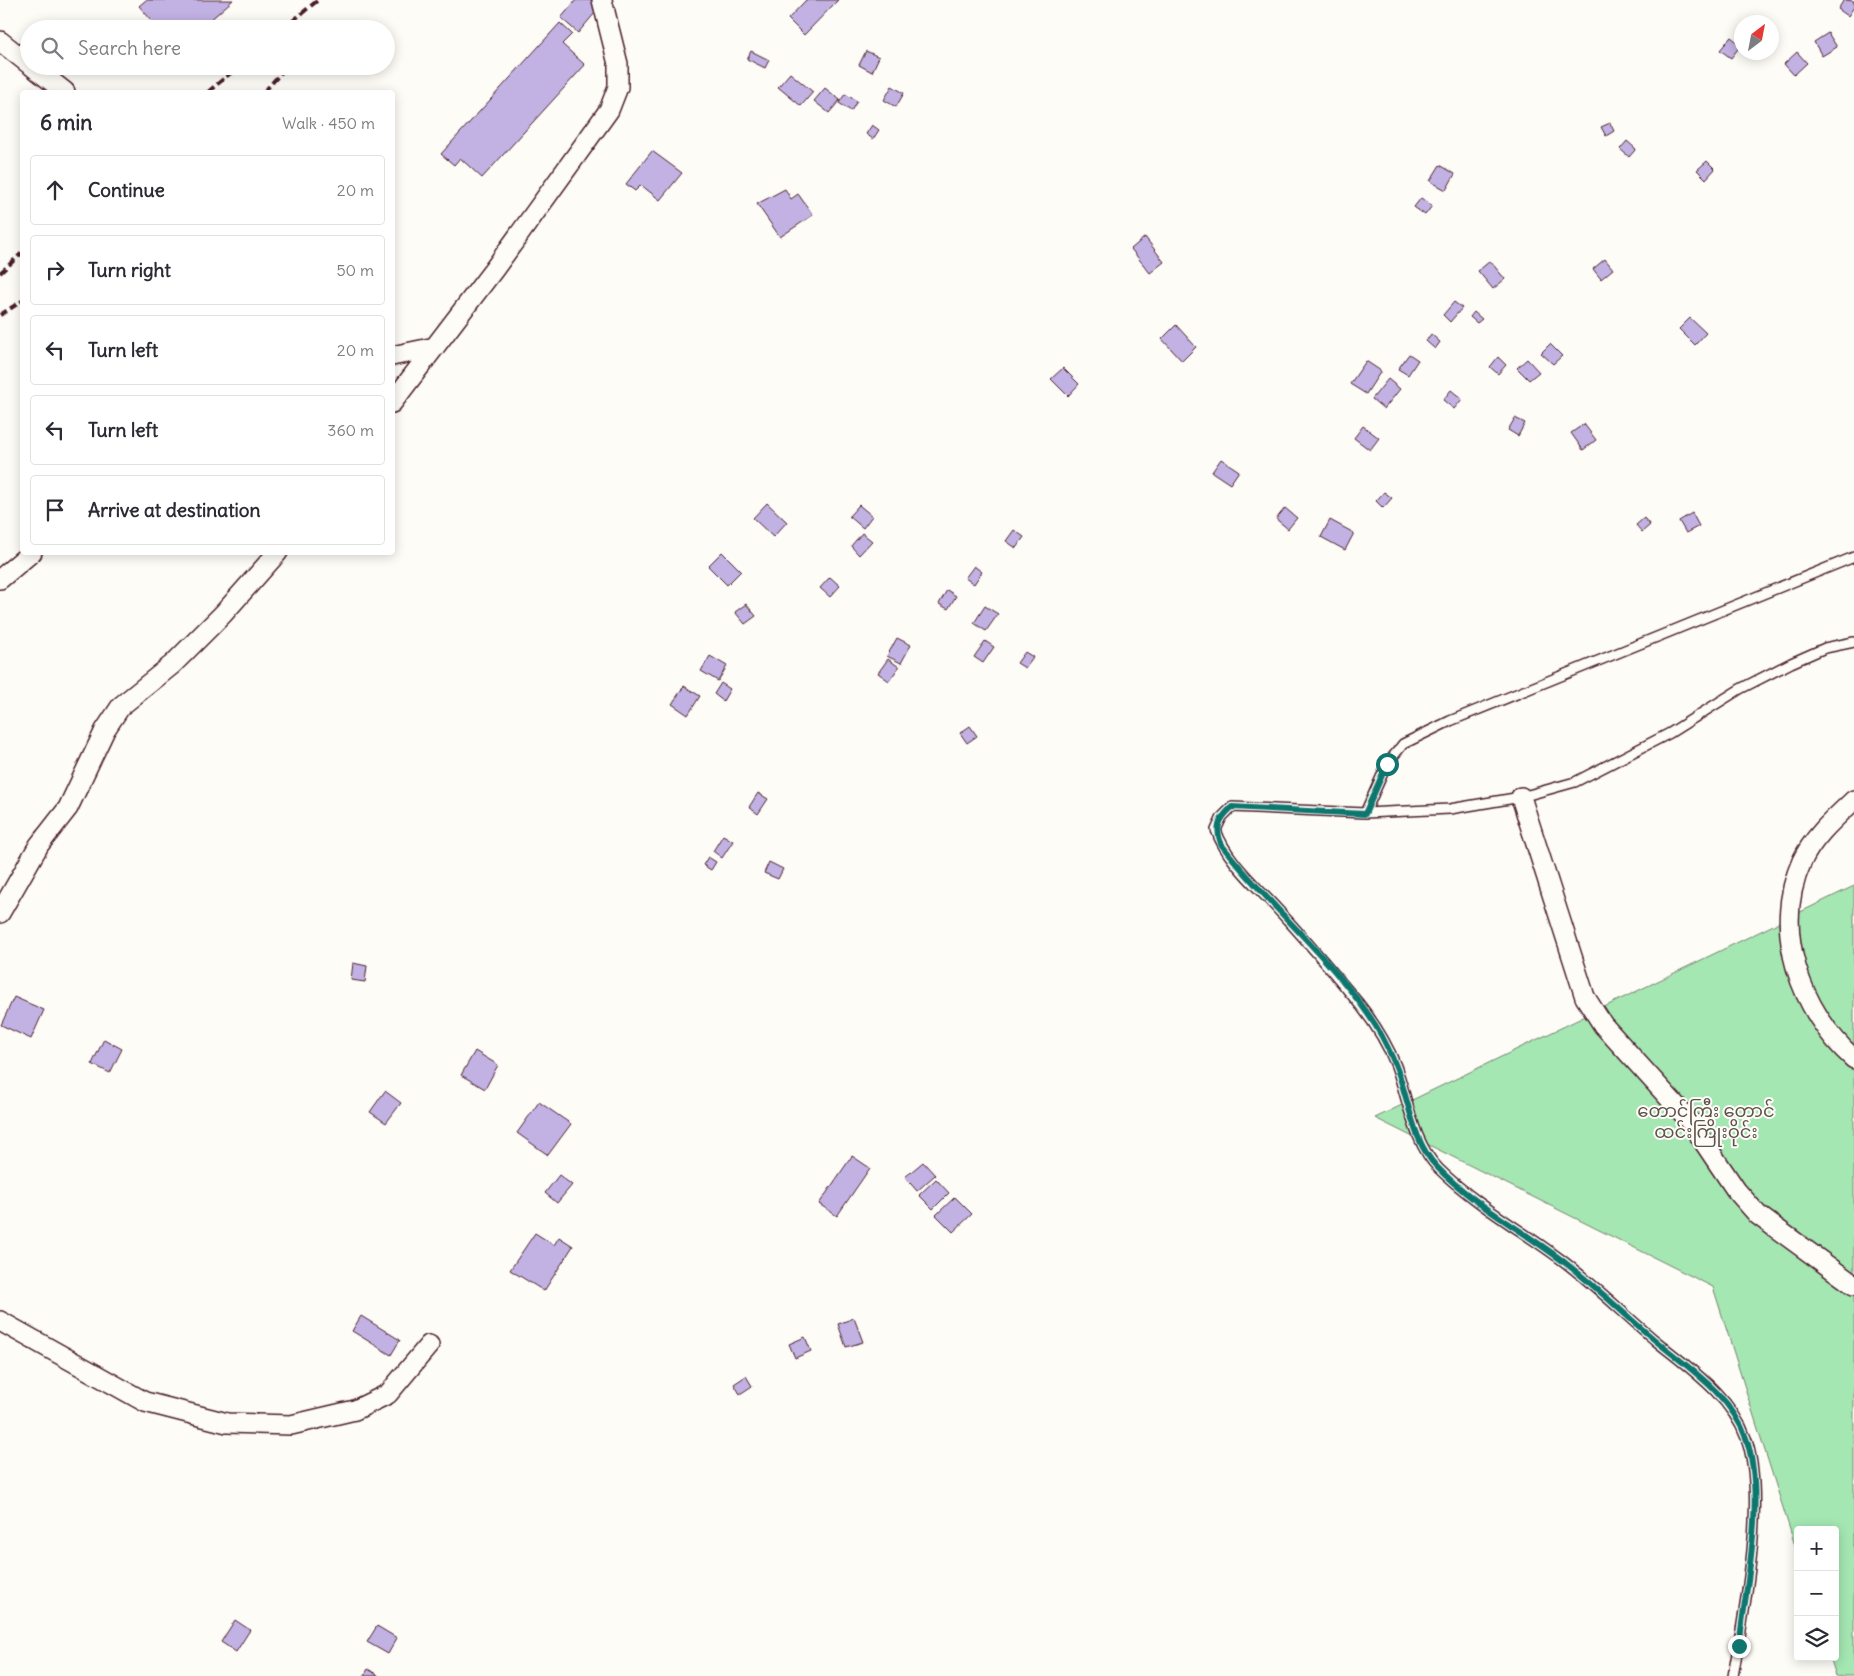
<!DOCTYPE html>
<meta charset="utf-8">
<style>
:root{--surface:#fff;--page:#f7f7f7;--text:#2b2b33;--muted:#7c7c81;--line:#e1e1e2}
body{margin:0;font-family:Delius,"Noto Sans Myanmar",sans-serif;background:var(--page);color:var(--text)}
.controls{position:absolute;right:15px;bottom:15px;display:grid;overflow:hidden;border-radius:5px;box-shadow:0 2px 12px #0003}
.controls button{width:45px;height:45px;display:grid;place-items:center;padding:0;border:0;border-bottom:1px solid var(--line);background:var(--surface);color:var(--text);font:25px sans-serif}
.compass{position:absolute;left:1734px;top:15px;width:45px;height:45px;border-radius:50%;background:var(--surface);box-shadow:0 2px 12px #0003;rotate:32deg}
.stop{position:absolute;width:15px;height:15px;margin:-11px;border:4px solid #0f766e;border-radius:50%;background:#fff}
.stop.end{background:#0f766e;border-color:#fff;box-shadow:0 1px 5px #0008}
.list{margin:0;padding:0;list-style:none}
h2{display:flex;justify-content:space-between;align-items:center;height:65px;margin:0;padding:0 20px;font-size:21px}
h2 small{font-size:16px;font-weight:400;color:var(--muted)}
.list li{display:grid;grid-template-columns:32px 1fr auto;gap:15px;align-items:center;box-sizing:border-box;height:70px;margin:0 10px 10px;padding:0 10px;border:1px solid var(--line);border-radius:5px}
.list b{display:block;font-size:19px;white-space:nowrap}
.list em{font-size:16px;font-style:normal;color:var(--muted)}
.icon{flex:none;width:28px;height:28px;fill:none;stroke:currentColor;stroke-width:2;stroke-linecap:round;stroke-linejoin:round}
.map{position:relative;flex:none;width:1854px;height:1676px;overflow:hidden}
.search{position:absolute;background:var(--surface);box-shadow:0 2px 12px #0003;left:20px;top:20px;width:375px;height:55px;display:flex;align-items:center;gap:12px;box-sizing:border-box;padding:0 18px;border-radius:28px;color:var(--muted);font-size:19px}
.panel{position:absolute;background:var(--surface);box-shadow:0 2px 12px #0003;left:20px;top:90px;width:375px;height:465px;border-radius:5px}
.map>svg:first-child{display:block}
.green{fill:#a4e7b2;stroke:#77836e}
.building{fill:#c2b2e3;stroke:#4a1f2b}
.lines{fill:none;stroke-linecap:round;stroke-linejoin:round}
.service-casing{stroke:#4a1f2b;stroke-width:12}
.minor-casing{stroke:#4a1f2b;stroke-width:22}
.service{stroke:#fdfcf7;stroke-width:9}
.minor{stroke:#fdfcf7;stroke-width:19}
.rail{stroke:#4a1f2b;stroke-width:4;stroke-dasharray:8 4;stroke-linecap:butt}
.route{stroke:#0f766e;stroke-width:6}
.labels{text-anchor:middle;dominant-baseline:central;stroke-width:4;stroke-linejoin:round;paint-order:stroke}
.park-label{font-size:18px;fill:#60514d;stroke:#fdfcf7}
</style>
<div class="map">
<svg width="1854" height="1676" viewBox="0 0 1854 1676">
<rect width="100%" height="100%" fill="#fdfcf7"/>
<filter id="ink" filterUnits="userSpaceOnUse"><feTurbulence type="fractalNoise" baseFrequency=".02" numOctaves="2"/><feDisplacementMap in="SourceGraphic" scale="10" xChannelSelector="R" yChannelSelector="G"/><feConvolveMatrix kernelMatrix="1 2 1 2 8 2 1 2 1" color-interpolation-filters="sRGB"/></filter>
<g filter="url(#ink)">
<path class="green" d="M1854,886v790h-18l-6,-19h5v-127h-37v25l-85,-268 -338,-169z"/>
<path class="building" d="M146,0h87l-33,29h-41l-20,-23z
M576,0h15l9,7 -22,26 -17,-15z
M806,0h32l-34,35 -16,-16z
M1844,0l10,1v6l-6,9 -10,-7z
M560,23l12,11 -10,10 23,21 -103,113 -22,-20 -6,7 -13,-11z
M1828,33l9,14 -15,9 -8,-14z
M1731,37l10,8 -10,13 -11,-8z
M751,51l18,9 -4,8 -18,-9z
M866,51l13,6 -7,15 -13,-7z
M1797,52l10,11 -13,12 -10,-11z
M790,73l23,19 -12,14 -23,-19z
M892,86l12,7 -8,14 -12,-7z
M825,88l15,12 -11,13 -15,-12z
M845,94l12,7 -6,10 -12,-8z
M1610,123l4,8 -8,5 -5,-9z
M872,125l7,5 -6,9 -7,-5z
M1627,141l9,8 -7,8 -9,-8z
M652,151l30,22 -22,27 -19,-15 -6,6 -9,-7z
M1707,161l8,8 -9,10 -9,-9z
M1440,165l15,9 -9,16 -16,-9z
M785,189l6,10 7,-5 15,21 -33,22 -23,-33z
M1421,198l11,8 -7,9 -11,-8z
M1145,237l19,25 -14,11 -19,-24z
M1605,259l8,10 -12,10 -8,-10z
M1490,261l15,18 -12,10 -15,-18z
M1454,302l8,6 -12,14 -7,-7z
M1474,312l8,7 -5,4 -7,-6z
M1690,318l16,15 -11,12 -16,-16z
M1176,325l20,22 -14,14 -20,-22z
M1431,334l9,8 -5,7 -9,-8z
M1550,344l12,12 -9,8 -12,-11z
M1409,354l9,6 -10,15 -10,-6z
M1498,357l8,8 -8,9 -8,-7z
M1527,359l12,13 -10,8 -12,-12z
M1366,361l15,10 -15,23 -16,-10z
M1063,368l16,16 -11,12 -17,-17z
M1388,379l12,10 -16,20 -12,-10z
M1451,390l11,9 -8,10 -11,-9z
M1515,418l10,5 -7,13 -10,-6z
M1584,424l12,16 -13,10 -12,-17z
M1363,426l16,12 -9,12 -16,-12z
M1221,459l18,12 -9,13 -18,-12z
M1384,492l8,6 -9,10 -7,-7z
M767,503l20,19 -14,15 -20,-19z
M859,505l13,11 -9,12 -14,-12z
M1285,508l12,10 -9,11 -12,-10z
M1692,513l7,13 -13,7 -7,-12z
M1644,518l6,7 -8,7 -6,-7z
M1330,520l24,13 -9,17 -24,-13z
M1014,530l10,7 -8,11 -10,-7z
M862,533l10,8 -13,14 -8,-9z
M722,552l19,19 -14,14 -19,-19z
M974,566l8,6 -8,12 -9,-6z
M830,577l10,9 -10,11 -10,-9z
M947,590l9,6 -8,13 -9,-5z
M746,604l10,12 -11,8 -10,-12z
M985,606l13,8 -12,17 -12,-8z
M897,638l14,7 -10,18 -14,-7z
M985,641l9,6 -11,16 -9,-6z
M1025,652l8,5 -8,11 -8,-5z
M710,656l17,10 -9,15 -17,-10z
M888,659l11,8 -10,14 -11,-8z
M721,683l9,6 -7,12 -9,-7z
M684,686l16,10 -12,19 -16,-11z
M970,726l7,10 -10,7 -7,-10z
M758,793l10,6 -10,15 -9,-7z
M723,835l10,6 -11,17 -9,-7z
M708,857l8,5 -5,8 -8,-5z
M769,862l14,7 -5,10 -14,-6z
M353,963l14,3 -2,16 -14,-2z
M14,997l30,13 -13,29 -30,-14z
M104,1039l18,10 -12,24 -18,-9z
M475,1051l23,14 -13,24 -24,-14z
M385,1091l16,12 -15,20 -16,-11z
M539,1102l32,22 -23,31 -31,-22z
M852,1156l18,12 -33,48 -18,-12z
M923,1162l12,13 -18,16 -12,-14z
M559,1175l13,10 -15,18 -12,-10z
M936,1179l13,14 -16,16 -14,-14z
M955,1197l17,17 -19,18 -17,-17z
M535,1233l19,12 5,-8 14,9 -29,45 -34,-21z
M361,1316l39,24 -9,15 -39,-24z
M854,1318l9,24 -17,5 -8,-23z
M805,1337l6,14 -16,7 -6,-14z
M746,1376l6,10 -12,8 -6,-10z
M235,1620l15,10 -14,22 -15,-10z
M377,1626l20,12 -9,16 -21,-12z
M368,1669l11,7h-15z"/>
<g class="lines">
<g class="service-casing">
<path id="service" d="M1365,813l22,-49 16,-20 47,-23 404,-164
M1733,1676c11,-62 34,-180 13,-238 -15,-42 -57,-70 -90,-97 -30,-25 -58,-53 -89,-77 -42,-32 -90,-58 -128,-95 -26,-26 -31,-70 -43,-103 -10,-26 -27,-51 -45,-72 -23,-28 -46,-55 -70,-81 -22,-25 -54,-51 -65,-83l6,-13 10,-10 133,6 85,-4 71,-12 54,-15 95,-49 70,-44 51,-26 34,-15 29,-6"/>
</g>
<g class="minor-casing">
<path id="minor" d="M0,41l29,23
M32,66l33,26
M392,356l43,-9
M392,403l103,-135 114,-158 9,-23v-23l-16,-64
M0,579l32,-27
M1521,797l64,200 18,28 86,95 47,70 22,25 96,70
M1854,800c-19,18 -41,37 -52,61 -31,68 -2,150 52,198
M0,913l39,-68 29,-37 37,-78 16,-24 52,-42 50,-50 55,-62
M0,1321l145,81 82,21 64,2 64,-15 33,-16 41,-49"/>
</g>
<use href="#service" class="service"/>
<use href="#minor" class="minor"/>
<path class="rail" d="M283,29l35,-29
M320,29l2,-2
M208,92l31,-26
M264,92l23,-26
M0,273l22,-20
M0,315l22,-14"/>
</g>
</g>
<g class="lines" filter="url(#ink)">
<path class="route" d="M1387,764l-22,50 -133,-7c-13,12 -17,20 -11,37 45,59 105,109 147,170 10,14 20,33 27,50 14,33 16,76 42,103 36,38 89,65 131,98 32,25 61,54 93,80 32,26 71,52 85,93 20,57 0,148 -7,208"/>
</g>
<g class="labels">
<g class="park-label">
<text x="1706" y="1110">တောင်ကြီး တောင်<tspan x="1706" dy="21">ထင်းကြိုးဝိုင်း</tspan></text>
</g>
</g>
</svg>
<div class="controls">
<button>+</button>
<button>−</button>
<button><svg class="icon" aria-label="layers" viewBox="0 0 24 24"><path d="M12 4l9 5-9 5-9-5zM3 14l9 5 9-5"/></svg></button>
</div>
<svg class="compass" viewBox="-18 -18 36 36"><path d="M0-13l5 13h-10z" fill="#e53935"/><path d="M0 13l5-13h-10z" fill="#7c7c81"/></svg>
<div class="stop" style="left:1387px;top:764px"></div>
<div class="stop end" style="left:1739px;top:1646px"></div>
<div class="search"><svg class="icon" aria-label="search" viewBox="0 0 24 24"><circle cx="10" cy="10" r="6"/><path d="M15 15l6 6"/></svg>Search here</div>
<section class="panel">
<h2>6 min<small>Walk · 450 m</small></h2>
<ul class="list">
<li><svg class="icon" aria-label="ahead" viewBox="0 0 24 24"><path d="M12 20V5M6 11l6-6 6 6"/></svg><div><b>Continue</b></div><em>20 m</em></li>
<li><svg class="icon" aria-label="right" viewBox="0 0 24 24"><path d="M7 20v-9h11M14 6l5 5-5 5"/></svg><div><b>Turn right</b></div><em>50 m</em></li>
<li><svg class="icon" aria-label="left" viewBox="0 0 24 24"><path d="M17 20v-9H6M10 6l-5 5 5 5"/></svg><div><b>Turn left</b></div><em>20 m</em></li>
<li><svg class="icon" aria-label="left" viewBox="0 0 24 24"><path d="M17 20v-9H6M10 6l-5 5 5 5"/></svg><div><b>Turn left</b></div><em>360 m</em></li>
<li><svg class="icon" aria-label="arrive" viewBox="0 0 24 24"><path d="M6 21V4h12l-3 4 3 4H6"/></svg><div><b>Arrive at destination</b></div></li>
</ul>
</section>
</div>
